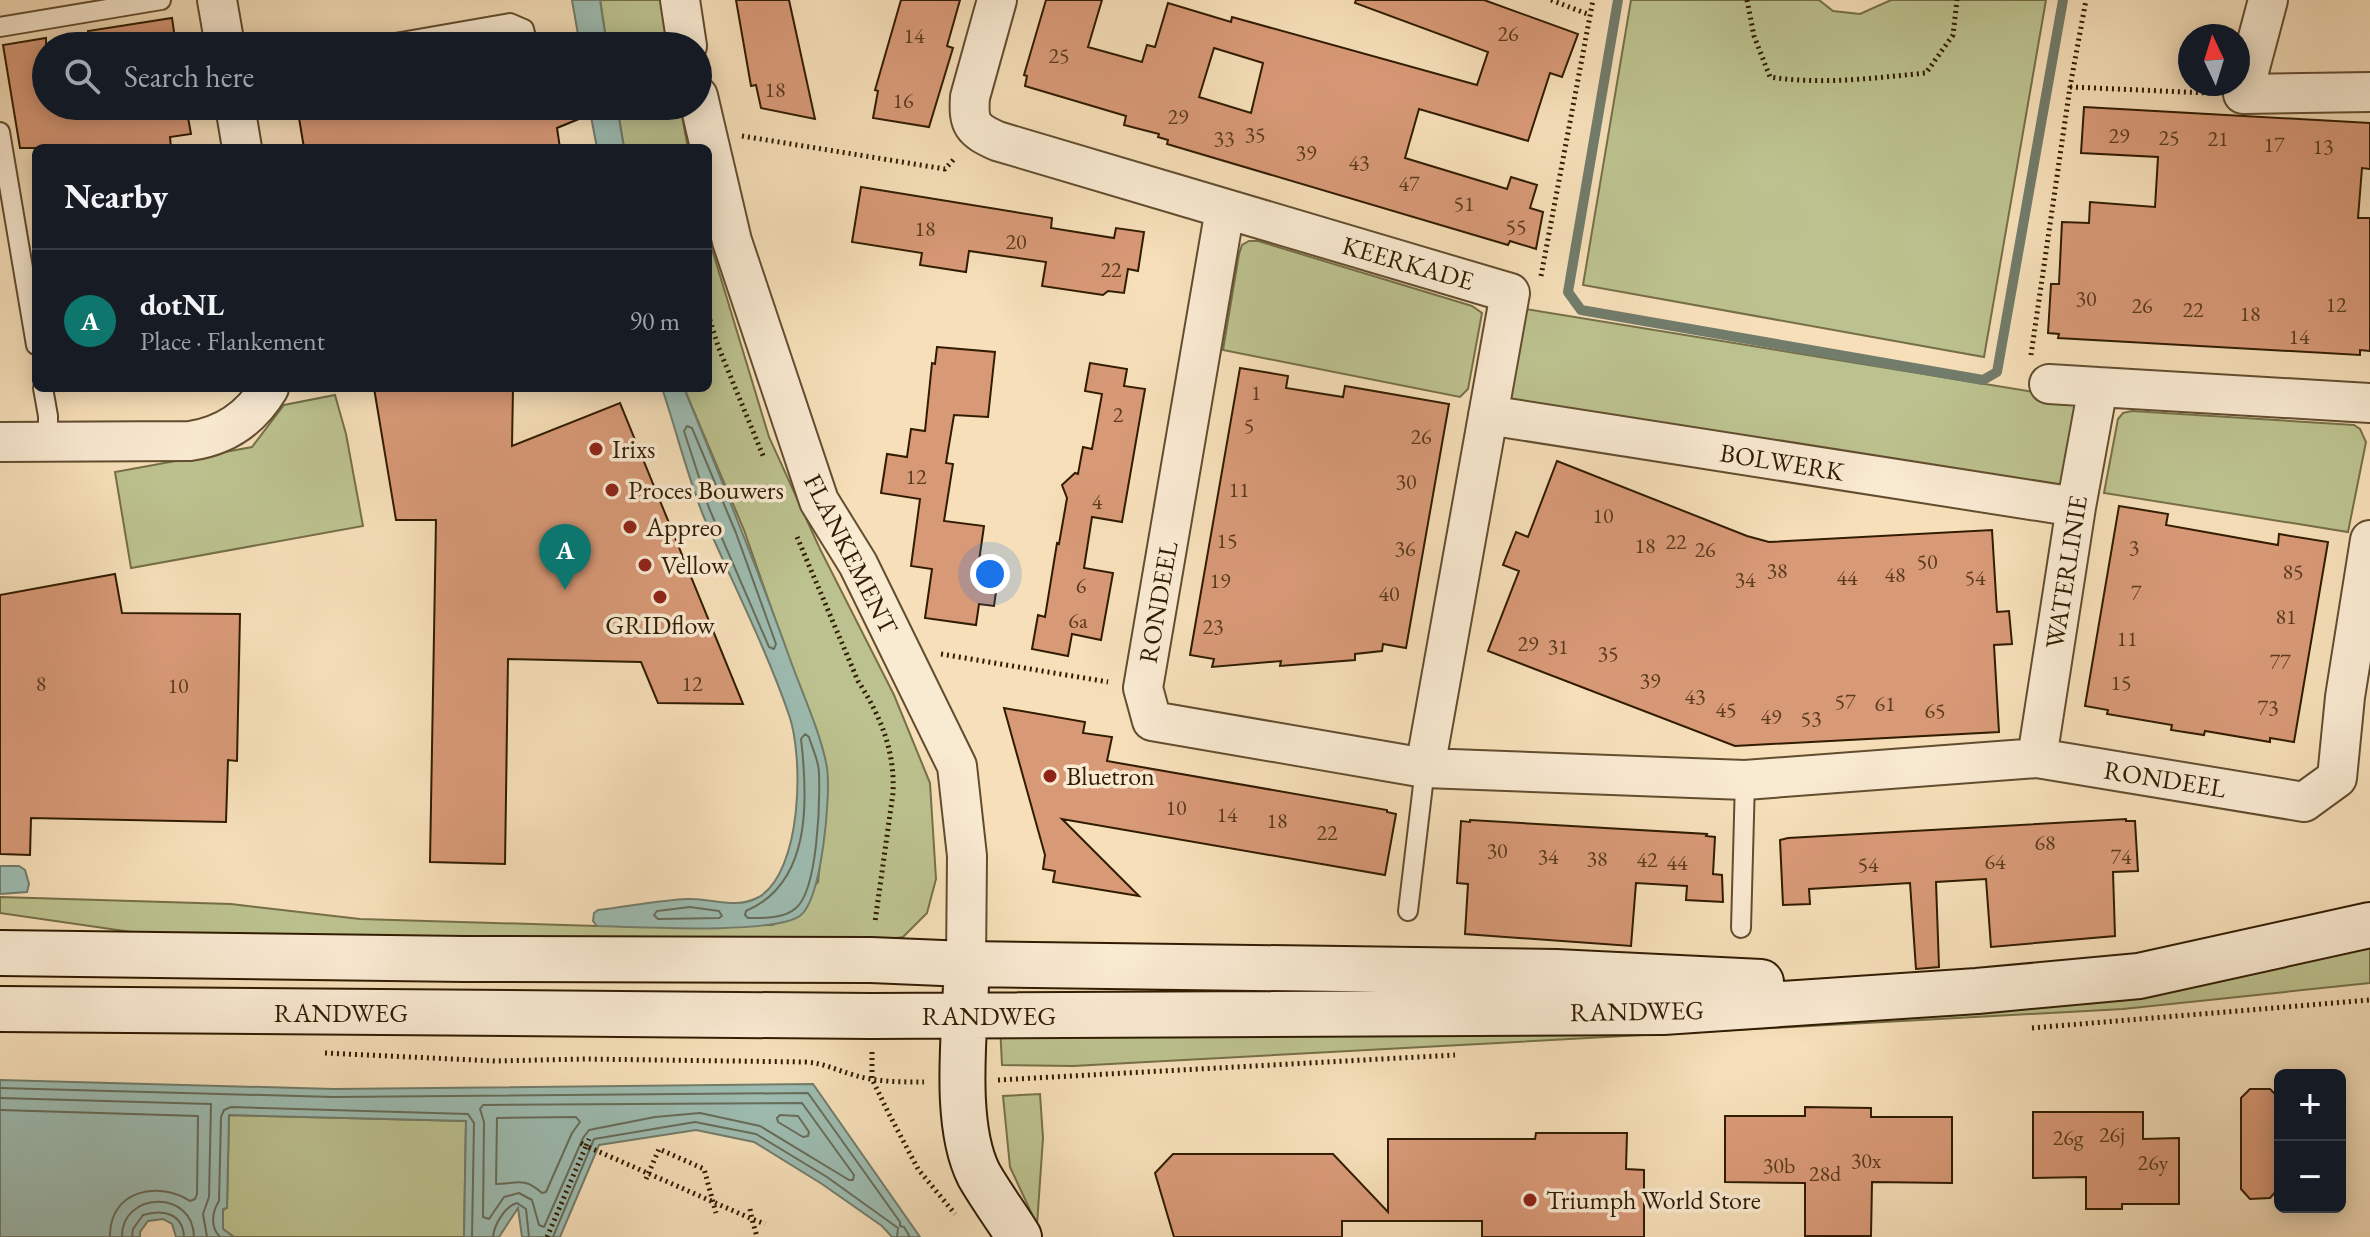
<!DOCTYPE html>
<meta charset="utf-8">
<style>
:root{--surface:#171b24;--page:#20242c;--text:#f1f3f6;--muted:#9ea1a6;--line:#363941;--accent:#0f766e}
body{margin:0;font-family:"EB Garamond",serif;background:var(--page);color:var(--text)}
.controls{position:absolute;right:24px;bottom:24px;display:grid;overflow:hidden;border-radius:12px;box-shadow:0 4px 20px #0003}
.controls button{width:72px;height:72px;display:grid;place-items:center;padding:0;border:0;border-bottom:2px solid var(--line);background:var(--surface);color:var(--text);font:40px sans-serif}
.compass{position:absolute;left:2178px;top:24px;width:72px;height:72px;border-radius:50%;background:var(--surface);box-shadow:0 4px 20px #0003;rotate:356deg}
.you{position:absolute;left:990px;top:574px;width:28px;height:28px;margin:-20px;border:6px solid #fff;border-radius:50%;background:#1a73e8;box-shadow:0 0 0 12px #1a73e833}
.badge{display:grid;place-items:center;width:52px;height:52px;border-radius:50%;background:var(--accent);color:#fff;font-size:26px;font-weight:700}
.pin{position:absolute;translate:-50% -66px;filter:drop-shadow(0 2px 4px #0008)}
.pin::after{content:'';position:absolute;top:42px;width:28px;height:24px;background:inherit;clip-path:polygon(0 0,100% 0,50% 100%)}
.list{margin:0;padding:0;list-style:none}
h2{display:flex;justify-content:space-between;align-items:center;height:104px;margin:0;padding:0 32px;font-size:34px}
h2 small{font-size:26px;font-weight:400;color:var(--muted)}
.list li{display:grid;grid-template-columns:52px 1fr auto;gap:24px;align-items:center;box-sizing:border-box;height:144px;padding:0 32px;border-top:2px solid var(--line)}
.list b{display:block;font-size:30px;white-space:nowrap}
.list p{margin:0;font-size:26px;white-space:nowrap;color:var(--muted)}
.list em{font-size:26px;font-style:normal;color:var(--muted)}
.icon{flex:none;width:44px;height:44px;fill:none;stroke:currentColor;stroke-width:2;stroke-linecap:round;stroke-linejoin:round}
.map{position:relative;flex:none;width:2370px;height:1237px;overflow:hidden}
.search{position:absolute;background:var(--surface);box-shadow:0 4px 20px #0003;left:32px;top:32px;width:680px;height:88px;display:flex;align-items:center;gap:20px;box-sizing:border-box;padding:0 28px;border-radius:44px;color:var(--muted);font-size:30px}
.panel{position:absolute;background:var(--surface);box-shadow:0 4px 20px #0003;left:32px;top:144px;width:680px;height:248px;border-radius:12px}
.map>svg:first-child{display:block}
.green{fill:#bcc28f;stroke:#766f48;stroke-width:2}
.water{fill:#9dbcb1;stroke:#727c6b;stroke-width:2}
.lines{fill:none;stroke-linecap:round;stroke-linejoin:round}
.shore{stroke:#676c59;stroke-width:2}
.stream{stroke:#727c6b;stroke-width:10}
.building{fill:#d89977;stroke:#311c01;stroke-width:2;fill-rule:evenodd}
.lane-casing{stroke:#624d2f;stroke-width:22}
.street-casing{stroke:#624d2f;stroke-width:42}
.secondary-casing{stroke:#311c01;stroke-width:48}
.path{stroke:#311c01;stroke-width:5;stroke-dasharray:2 4;stroke-linecap:butt}
.lane{stroke:#f9ead2;stroke-width:18}
.street{stroke:#f9ead2;stroke-width:38}
.secondary{stroke:#f9ead2;stroke-width:44}
.poi-dot{fill:#8f2418;stroke:#f9ead2;stroke-width:3}
.labels{text-anchor:middle;dominant-baseline:central;stroke-width:7;stroke-linejoin:round;paint-order:stroke}
.number-label{font-size:22px;fill:#5b3b1e}
.street-label{font-size:26px;fill:#311c01;stroke:#f9ead2}
.poi-label{font-size:26px;fill:#311c01;stroke:#f9ead2;text-anchor:start}
</style>
<div class="map">
<svg width="2370" height="1237" viewBox="0 0 2370 1237">
<rect width="100%" height="100%" fill="#f6dfb9"/>
<filter id="stains"><feTurbulence type="fractalNoise" baseFrequency=".0025" numOctaves="4"/><feColorMatrix values="0 0 0 0 .2 0 0 0 0 .09 0 0 0 0 .02 0 0 0 .5 -.17"/></filter>
<radialGradient id="worn" r=".72"><stop offset=".6" stop-color="#630" stop-opacity="0"/><stop offset="1" stop-color="#630" stop-opacity=".3"/></radialGradient>
<path class="green" d="M600,0h61l8,46h-62z
M1631,0h188l14,11 27,3 31,-14h155l-62,357 -401,-72z
M617,106h63l8,42h-64z
M708,236l61,201 51,112 74,146 36,88 6,96 -9,34 -24,24 -32,5 -726,-8 -145,-21v-16l231,7 129,15 237,7 176,-1 45,-43 7,-63 2,-50 -83,-239 -60,-142h24z
M1249,241h9l214,65 10,7 -14,76 -8,8 -237,-47 16,-96 3,-9z
M1520,308l563,92 -21,86 -546,-82 -6,-8z
M335,395l11,39 17,92 -232,42 -16,-96 137,-25 32,-42z
M2132,411l222,14 6,4 6,13 -18,90 -244,-39 14,-74 5,-6z
M2370,944v39l-247,26 -1050,57 -71,-1 -2,-40 488,3z
M1040,1094l3,44 -6,87 -27,-58 -7,-71z
M229,1115l237,6 -2,116h-230l-11,-8c-2,-7 -4,-18 4,-22z"/>
<path class="water" d="M572,0h28l7,46h-27z
M589,106h28l7,42h-27z
M662,388h22c37,90 73,179 106,271 11,31 32,77 37,109 4,27 -5,129 -26,147 -23,20 -167,12 -204,11l-4,-5 1,-8 4,-3c29,-3 60,-10 90,-11 24,-1 47,11 71,-2 43,-26 45,-139 30,-182 -23,-67 -58,-135 -86,-200 -16,-41 -27,-85 -41,-127z
M0,866h19l6,4 4,14 -2,8 -27,2z
M0,1080l334,9 479,-5 107,153h-28l-10,-11 -60,-42 -68,-42 -58,-12 -97,15 -39,92h-38l-4,-29 -19,29h-35l2,-116 -237,-6 -2,93 -4,1v20l11,8h-58l-4,-13 -9,-5 -15,2 -8,11v5h-140z"/>
<g class="lines">
<path class="shore" d="M687,426l5,2 44,105 40,111 -2,5 -5,-2 -60,-139 -25,-77z
M805,734l4,3c3,11 10,24 10,36 1,29 -1,116 -23,135 -12,11 -33,10 -48,10l-3,-3 1,-4c66,-28 62,-112 55,-172z
M690,907l29,4 3,5 -3,2 -61,1 -4,-4 3,-4z
M0,1088l334,9 474,-4 92,129v4l4,1 6,10
M0,1098l211,6 -2,93 -6,17 4,23
M802,1103l52,72 -1,5h-4l-89,-54 -60,-13 -45,4 -66,13 -6,8 -39,89 -5,-2 -7,-25 -13,-7 -15,4 -15,22 -6,-2 1,-95 -4,-13 3,-4z
M0,1110l198,6 -1,78 -2,5 -5,2c-33,-21 -81,-10 -80,36
M780,1115l18,1 11,16 -1,4 -5,1 -25,-15 -1,-4z
M576,1117l4,5 -8,11 -26,59 -4,1c-19,-17 -26,-9 -46,-9l1,-66z
M122,1237c-1,-45 71,-49 72,0
M132,1237l1,-8 10,-14c19,-6 40,-2 41,22
M220,1237c-10,-10 -8,-25 -1,-36l2,-84 3,-7 7,-3 237,7 6,9 -2,114
M493,1237c1,-12 12,-31 24,-34l9,6 3,28
M553,1237l41,-98 101,-17 61,12 71,43 71,51 -1,9"/>
<path class="stream" d="M1618,0l-50,292 13,18 402,70 14,-8 66,-372"/>
</g>
<path class="building" d="M736,0h53l26,119 -54,-11 -5,-23 -5,1z
M901,0h59l-13,46 6,2 -24,79 -56,-9 5,-27 -3,-1z
M1046,0h56l-14,47 54,15 5,-17 8,2 13,-44 63,19 1,-5 245,68 11,-33 -133,-49 1,-3h128l94,34 -16,43 -12,-4 -22,68 -109,-32 -14,49 102,31 4,-12 26,8 -7,23 13,4 -7,37 -26,-8 -2,4 -341,-101 1,-4 -10,-3 1,-3 -35,-9 2,-9 -101,-30 2,-10 -3,-1zM1214,48l49,15 -12,50 -52,-16z
M172,18l4,28h-87l-1,-15z
M46,38v68h140l5,28 -21,3 1,11h-151l-17,-103z
M297,106h311v1l-51,21 3,20h-256z
M2084,107l286,16v46l-8,-1 -4,50h12v133l-10,-1v5l-231,-13 -71,-4 1,-4 -11,-1 3,-49h8l3,-62 27,1 1,-21 65,5 3,-50 -77,-4z
M861,187l191,31 -1,10 63,10 2,-10 28,4 -6,39 -10,-2 -4,24 -16,-2 -5,4 -61,-9 4,-24 -77,-11 -3,21 -46,-7 2,-12 -70,-11z
M937,347l58,5 -7,65 -34,-2 -8,48 7,1 -9,57 40,5 -7,49 21,3 -4,28 -15,-2 -3,21 -51,-7 7,-49 -21,-3 9,-67 -39,-6 6,-39 20,3 4,-28 14,2 7,-68 3,1z
M1090,363l37,6 -3,17 21,3 -23,133 -30,-5 -8,51 29,5 -12,67 -29,-6 -4,22 -36,-7 6,-34 7,2 12,-74 2,1 8,-46 -5,-13 13,-12 3,1 5,-27 9,2 10,-55 -17,-3z
M1240,368l48,8 -2,12 57,9 2,-11 104,18 -43,244 -23,-4 -1,7 -27,3v6l-75,6 1,-5 -69,6 2,-8 -24,-4z
M374,388h139l-1,58 108,-43 123,301 -85,-1 -17,-41 -133,-3 -3,205 -75,-2 6,-342h-40z
M1557,461l190,75 22,6 223,-12 5,82 12,-1 3,33 -18,1 5,87 -264,14 -247,-95 31,-80 -16,-6 13,-33 12,5z
M2119,506l49,8 -2,11 112,20 1,-11 49,8 -34,200 -24,-4v4l-65,-11 -1,4 -33,-5 1,-5 -65,-11 1,-4 -23,-4z
M115,574l7,39 118,1 -3,147 -9,-1 -2,62 -195,-4 -1,37 -30,-1v-259z
M1004,708l81,14 -2,11 29,4 -5,24 280,49v2l9,2 -11,61 -323,-56 77,77 -86,-14 2,-11 -12,-2 2,-14z
M2126,819v2h9l3,50 -25,1 2,64 -124,11 -5,-68 -50,3 3,85 -23,2 -6,-86 -101,6 1,15 -27,1 -3,-65 8,-2z
M1470,820l237,14 -1,2 9,1 -2,37 9,1 1,27 -37,-2 1,-14 -51,-3 -5,63 -166,-12 3,-50 -11,-1 4,-62 9,1z
M2250,1089h20l10,10 -2,90 -8,9 -20,1 -9,-10v-91z
M1805,1107l66,1v9h81v66l-80,-1 -1,54h-66v-53l-80,-1v-66h80z
M2033,1112h110v27l36,-1v66h-57v5h-36v-32l-53,1z
M1536,1133h91l-1,36 18,1v67h-162v-16h-140v16h-168l-19,-64 18,-19h160l55,58v-73h147z"/>
<g class="lines">
<g class="lane-casing">
<path id="lane" d="M0,27l161,-27
M378,46l132,-23 14,6 4,17
M0,132l36,213
M43,388l5,28v26
M1408,911l17,-143
M1741,928l4,-148"/>
</g>
<g class="street-casing">
<path id="street" d="M217,0l8,46
M680,0l7,46
M997,0l-27,97c-2,28 3,33 27,44l513,152 -85,475
M2268,0l-25,94 127,-2
M698,96l34,145 87,260 39,63 99,202 10,90 -1,108
M235,106l7,42
M1225,209l-82,479 9,33 273,47 320,12 292,-22 267,44 33,-24 8,-81 25,-157
M2049,384l49,3
M1488,415l588,92
M0,442l190,-1c35,-5 61,-23 79,-53
M2037,758l39,-251 22,-120 272,16"/>
</g>
<g class="secondary-casing">
<path id="secondary" d="M0,953l465,6 406,1 95,4 590,8 205,10
M966,985c-2,54 -12,141 13,190 12,21 27,41 40,62
M0,1009l871,7 792,-4 314,-21 162,-15 231,-51"/>
</g>
<path class="path" d="M1551,0l39,15
M1747,0l7,36 16,41c52,8 103,1 156,-4l27,-38 4,-35
M2070,87l139,6
M742,136l203,33 11,-12
M1541,276l52,-276
M708,314l10,32 46,112
M2031,355l39,-268 16,-87
M797,537l61,144c23,36 37,70 35,112l-18,129
M941,654l167,28
M2032,1028l338,-28
M872,1052v27l16,33 30,57 37,45
M325,1053l170,8 90,-2 220,3c19,1 31,8 49,13 21,7 47,7 70,7
M998,1080l457,-25
M581,1143l5,3 3,-7
M646,1179l13,-30 45,20 12,44
M750,1209l2,10 13,5
M547,1237l39,-91 166,73 5,18"/>
<use href="#lane" class="lane"/>
<use href="#street" class="street"/>
<use href="#secondary" class="secondary"/>
</g>
<g class="poi-dot">
<circle cx="596" cy="449" r="8"/>
<circle cx="612" cy="490" r="8"/>
<circle cx="630" cy="527" r="8"/>
<circle cx="645" cy="565" r="8"/>
<circle cx="660" cy="597" r="8"/>
<circle cx="1050" cy="776" r="8"/>
<circle cx="1530" cy="1200" r="8"/>
</g>
<g class="labels">
<g class="number-label">
<text x="1508" y="33">26</text>
<text x="914" y="35">14</text>
<text x="1059" y="55">25</text>
<text x="775" y="89">18</text>
<text x="903" y="100">16</text>
<text x="1178" y="116">29</text>
<text x="1255" y="134">35</text>
<text x="2119" y="135">29</text>
<text x="2169" y="137">25</text>
<text x="1224" y="138">33</text>
<text x="2218" y="138">21</text>
<text x="2274" y="144">17</text>
<text x="2323" y="146">13</text>
<text x="1306" y="152">39</text>
<text x="1359" y="162">43</text>
<text x="1409" y="183">47</text>
<text x="1464" y="203">51</text>
<text x="1516" y="226">55</text>
<text x="925" y="228">18</text>
<text x="1016" y="241">20</text>
<text x="1111" y="269">22</text>
<text x="2086" y="298">30</text>
<text x="2336" y="304">12</text>
<text x="2142" y="305">26</text>
<text x="2193" y="309">22</text>
<text x="2250" y="313">18</text>
<text x="2299" y="336">14</text>
<text x="1256" y="392">1</text>
<text x="1118" y="414">2</text>
<text x="1249" y="425">5</text>
<text x="1421" y="436">26</text>
<text x="916" y="476">12</text>
<text x="1406" y="481">30</text>
<text x="1239" y="489">11</text>
<text x="1097" y="501">4</text>
<text x="1603" y="515">10</text>
<text x="1227" y="540">15</text>
<text x="1676" y="541">22</text>
<text x="1645" y="545">18</text>
<text x="2134" y="547">3</text>
<text x="1405" y="548">36</text>
<text x="1705" y="549">26</text>
<text x="1927" y="561">50</text>
<text x="1777" y="570">38</text>
<text x="2293" y="571">85</text>
<text x="1895" y="574">48</text>
<text x="1847" y="577">44</text>
<text x="1975" y="577">54</text>
<text x="1745" y="579">34</text>
<text x="1220" y="580">19</text>
<text x="1081" y="585">6</text>
<text x="2136" y="592">7</text>
<text x="1389" y="593">40</text>
<text x="2286" y="616">81</text>
<text x="1078" y="620">6a</text>
<text x="1213" y="626">23</text>
<text x="2127" y="638">11</text>
<text x="1528" y="643">29</text>
<text x="1558" y="646">31</text>
<text x="1608" y="653">35</text>
<text x="2280" y="661">77</text>
<text x="1650" y="680">39</text>
<text x="2121" y="682">15</text>
<text x="41" y="683">8</text>
<text x="692" y="683">12</text>
<text x="178" y="685">10</text>
<text x="1695" y="696">43</text>
<text x="1845" y="701">57</text>
<text x="1885" y="703">61</text>
<text x="2268" y="707">73</text>
<text x="1726" y="709">45</text>
<text x="1935" y="710">65</text>
<text x="1771" y="716">49</text>
<text x="1811" y="718">53</text>
<text x="1176" y="807">10</text>
<text x="1227" y="814">14</text>
<text x="1277" y="820">18</text>
<text x="1327" y="832">22</text>
<text x="2045" y="842">68</text>
<text x="1497" y="850">30</text>
<text x="1548" y="856">34</text>
<text x="2121" y="856">74</text>
<text x="1597" y="858">38</text>
<text x="1647" y="859">42</text>
<text x="1995" y="861">64</text>
<text x="1677" y="862">44</text>
<text x="1868" y="864">54</text>
<text x="2112" y="1134">26j</text>
<text x="2068" y="1137">26g</text>
<text x="1866" y="1160">30x</text>
<text x="2153" y="1162">26y</text>
<text x="1779" y="1165">30b</text>
<text x="1825" y="1173">28d</text>
</g>
<g class="street-label">
<text transform="translate(1408 263) rotate(16)">KEERKADE</text>
<text transform="translate(1782 462) rotate(9)">BOLWERK</text>
<text transform="translate(851 554) rotate(63)">FLANKEMENT</text>
<text transform="translate(2066 572) rotate(-81)">WATERLINIE</text>
<text transform="translate(1158 602) rotate(-80)">RONDEEL</text>
<text transform="translate(2165 779) rotate(9)">RONDEEL</text>
<text transform="translate(1637 1011) rotate(-1)">RANDWEG</text>
<text x="341" y="1013">RANDWEG</text>
<text x="989" y="1016">RANDWEG</text>
</g>
<g class="poi-label">
<text x="612" y="449">Irixs</text>
<text x="628" y="490">Proces Bouwers</text>
<text x="646" y="527">Appreo</text>
<text x="661" y="565">Vellow</text>
<text x="660" y="625" text-anchor="middle">GRIDflow</text>
<text x="1066" y="776">Bluetron</text>
<text x="1546" y="1200">Triumph World Store</text>
</g>
</g>
<rect width="100%" height="100%" filter="url(#stains)"/>
<rect width="100%" height="100%" fill="url(#worn)"/>
</svg>
<div class="controls">
<button>+</button>
<button>−</button>
</div>
<svg class="compass" viewBox="-18 -18 36 36"><path d="M0-13l5 13h-10z" fill="#e53935"/><path d="M0 13l5-13h-10z" fill="#9ea1a6"/></svg>
<div class="you"></div>
<div class="pin badge" style="left:565px;top:590px">A</div>
<div class="search"><svg class="icon" aria-label="search" viewBox="0 0 24 24"><circle cx="10" cy="10" r="6"/><path d="M15 15l6 6"/></svg>Search here</div>
<section class="panel">
<h2>Nearby<small></small></h2>
<ul class="list">
<li><span class="badge">A</span><div><b>dotNL</b><p>Place · Flankement</p></div><em>90 m</em></li>
</ul>
</section>
</div>
